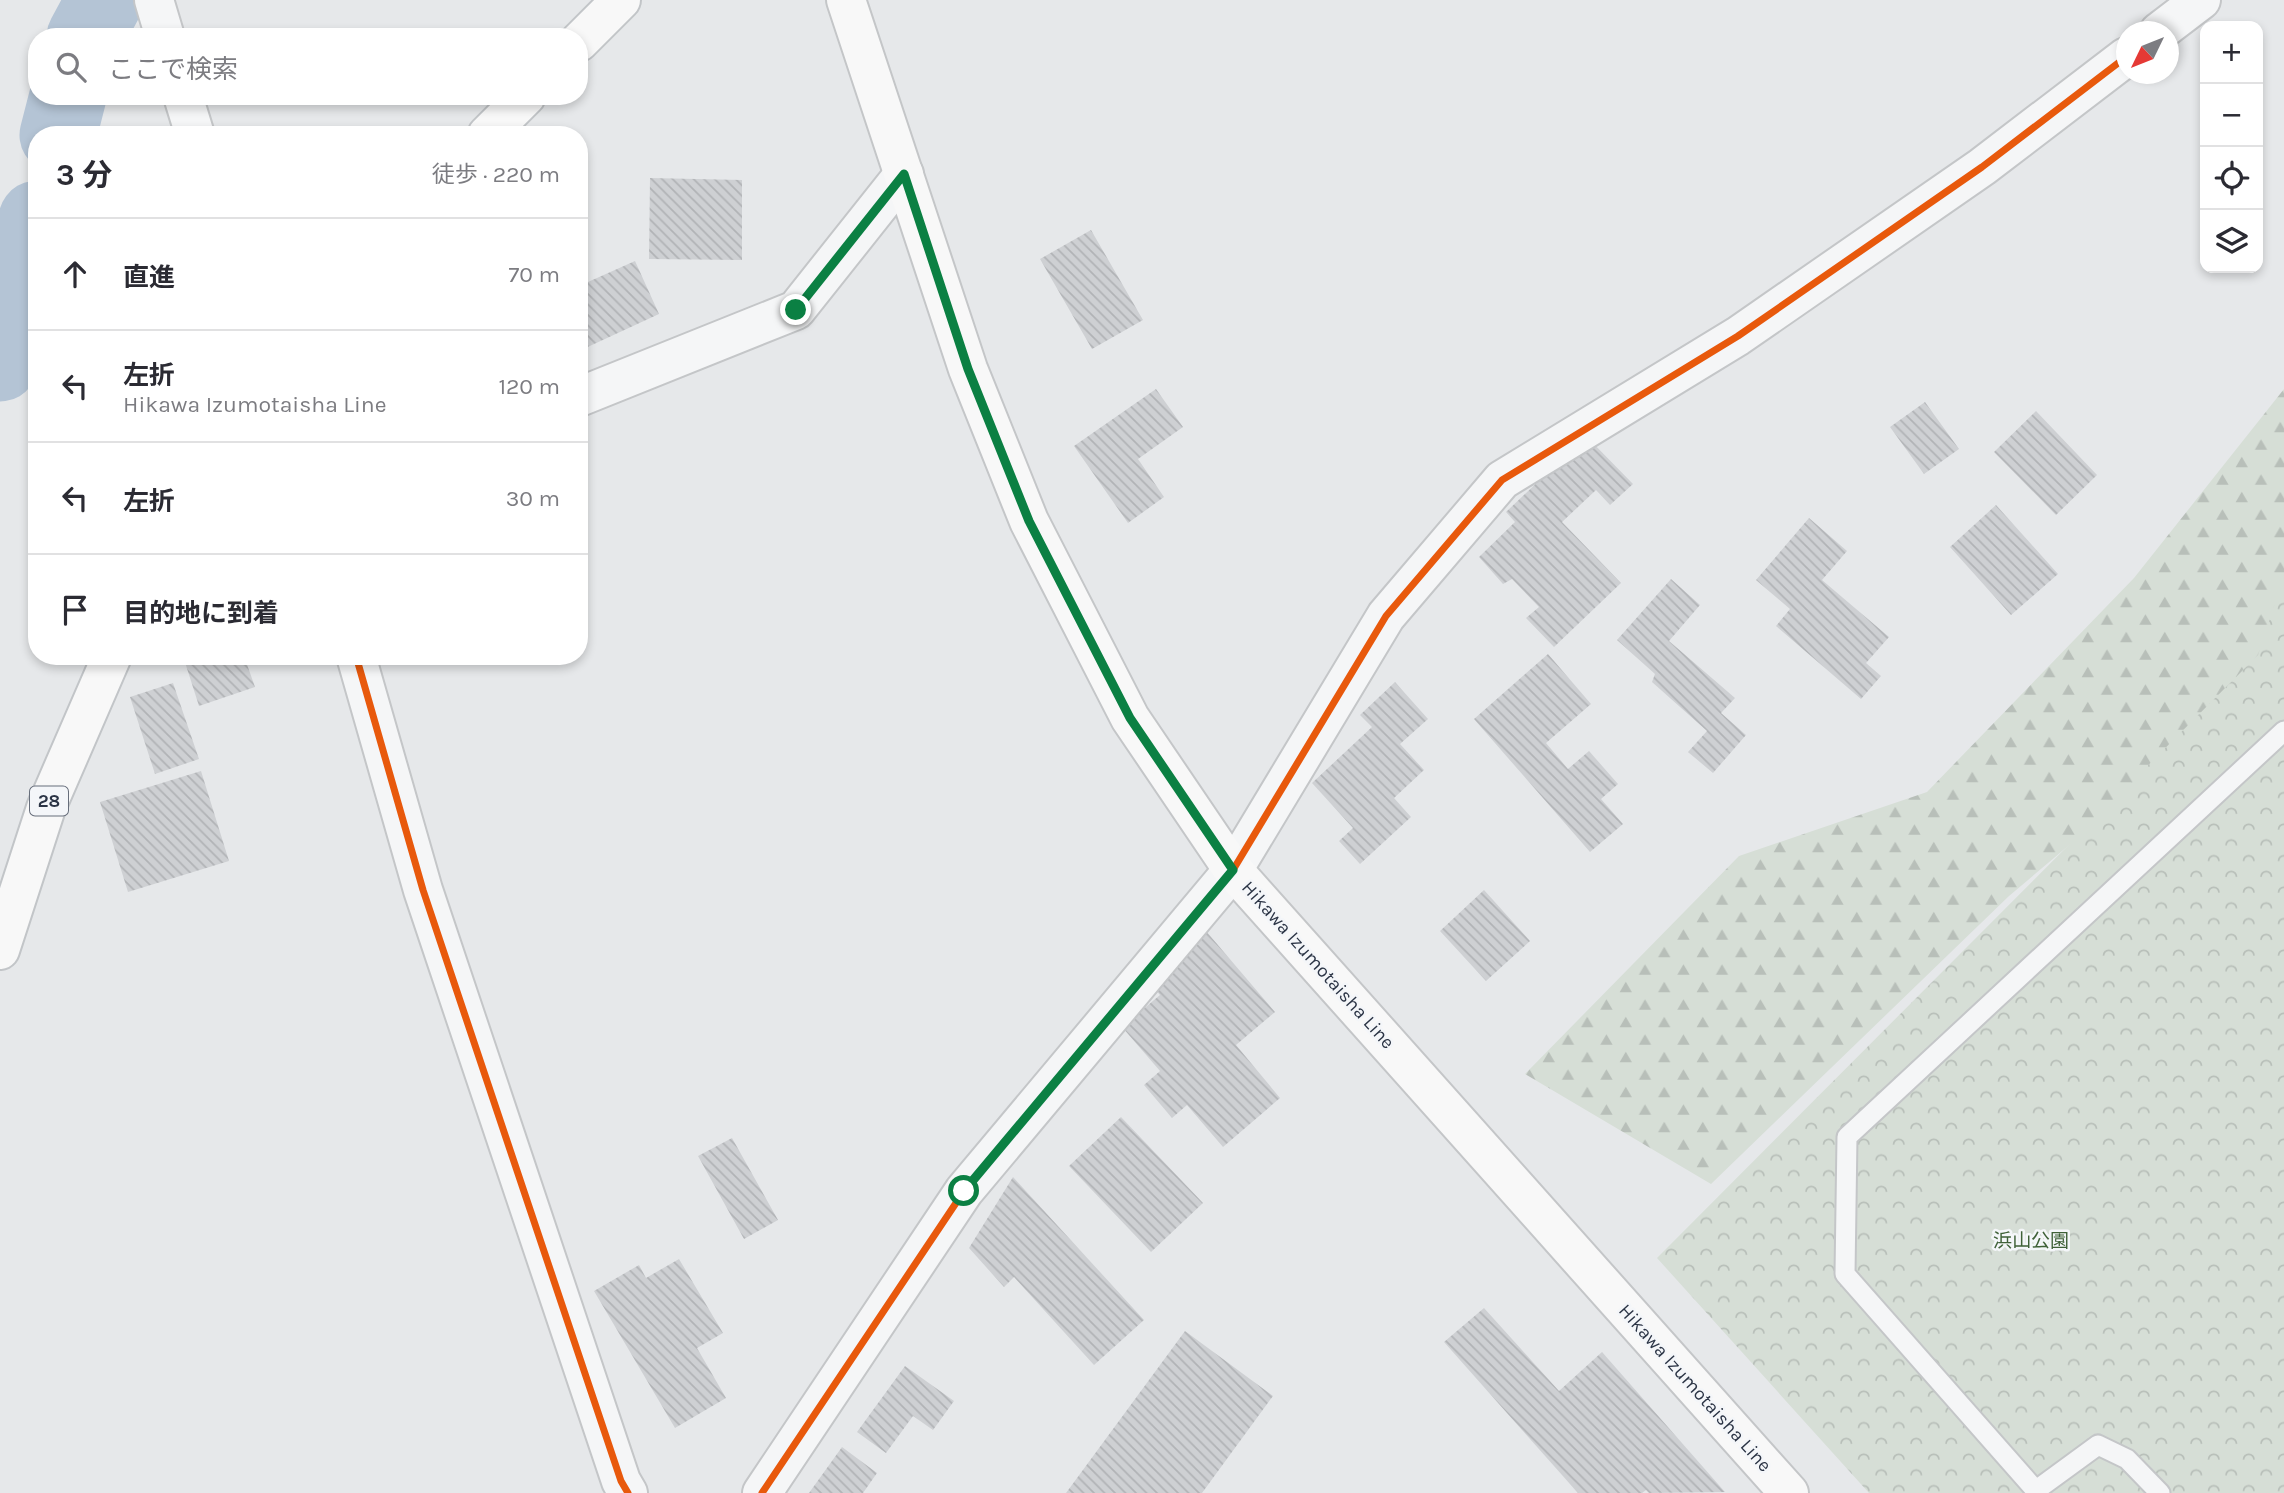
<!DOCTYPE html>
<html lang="ja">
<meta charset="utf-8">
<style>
:root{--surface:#fff;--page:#f7f7f7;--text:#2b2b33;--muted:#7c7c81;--line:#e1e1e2}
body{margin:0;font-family:Karla,"Noto Sans JP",sans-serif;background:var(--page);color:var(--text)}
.controls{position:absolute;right:21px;top:21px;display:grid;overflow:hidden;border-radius:14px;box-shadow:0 4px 10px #0003}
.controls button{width:63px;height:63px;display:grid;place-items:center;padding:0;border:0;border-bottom:2px solid var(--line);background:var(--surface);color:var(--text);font:35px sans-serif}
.compass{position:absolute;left:2116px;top:21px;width:63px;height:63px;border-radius:50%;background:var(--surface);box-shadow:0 4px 10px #0003;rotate:227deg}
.stop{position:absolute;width:21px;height:21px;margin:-16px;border:5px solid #0b8043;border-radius:50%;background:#fff}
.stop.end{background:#0b8043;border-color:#fff;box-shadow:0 2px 7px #0008}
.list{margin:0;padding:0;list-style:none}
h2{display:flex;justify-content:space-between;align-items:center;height:91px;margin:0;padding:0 28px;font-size:30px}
h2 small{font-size:23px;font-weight:400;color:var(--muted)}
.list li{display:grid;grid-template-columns:46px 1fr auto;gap:21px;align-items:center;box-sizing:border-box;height:112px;padding:0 28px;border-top:2px solid var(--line)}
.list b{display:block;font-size:26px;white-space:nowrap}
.list p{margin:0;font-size:23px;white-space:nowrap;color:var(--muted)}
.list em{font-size:23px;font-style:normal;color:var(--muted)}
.icon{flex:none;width:38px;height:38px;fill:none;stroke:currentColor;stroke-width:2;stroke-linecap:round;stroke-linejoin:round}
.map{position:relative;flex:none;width:2284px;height:1493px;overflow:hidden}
.search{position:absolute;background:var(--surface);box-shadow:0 4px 10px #0003;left:28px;top:28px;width:560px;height:77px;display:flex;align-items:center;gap:18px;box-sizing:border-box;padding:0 24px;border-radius:28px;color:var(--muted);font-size:26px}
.panel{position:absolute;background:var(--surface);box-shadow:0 4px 10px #0003;left:28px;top:126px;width:560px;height:539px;border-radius:28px}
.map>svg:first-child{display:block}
.forest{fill:url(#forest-firs)}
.park{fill:url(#park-crowns)}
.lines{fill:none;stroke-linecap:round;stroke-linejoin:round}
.river{stroke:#b4c4d5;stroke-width:77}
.building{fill:url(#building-back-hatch)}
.lane-casing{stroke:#c4c6c8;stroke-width:23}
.street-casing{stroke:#c4c6c8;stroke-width:42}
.secondary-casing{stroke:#c4c6c8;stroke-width:42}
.primary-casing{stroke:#c2c5c8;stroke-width:42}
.lane{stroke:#f5f6f7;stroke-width:19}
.street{stroke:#f5f6f7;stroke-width:38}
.secondary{stroke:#f8f8f8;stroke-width:38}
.primary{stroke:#f8f8f8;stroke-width:38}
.cycleway-casing{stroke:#f4f6f9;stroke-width:11}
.cycleway{stroke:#e8590c;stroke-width:7}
.route{stroke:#0b8043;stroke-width:9}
.labels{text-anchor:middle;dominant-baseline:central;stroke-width:5;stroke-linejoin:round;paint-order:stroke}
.shield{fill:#f4f6f9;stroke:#676e7b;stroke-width:2}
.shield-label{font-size:18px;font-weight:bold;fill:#2b3445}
.street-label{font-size:19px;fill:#2b3445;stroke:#f4f6f9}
.park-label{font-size:19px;fill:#3f6138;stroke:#f4f6f9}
</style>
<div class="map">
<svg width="2284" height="1493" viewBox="0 0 2284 1493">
<defs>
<pattern id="forest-firs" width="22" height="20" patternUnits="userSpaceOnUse" patternTransform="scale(1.75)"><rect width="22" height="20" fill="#d6ded6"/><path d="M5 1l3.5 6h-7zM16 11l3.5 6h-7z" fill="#b8bfb9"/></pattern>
<pattern id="park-crowns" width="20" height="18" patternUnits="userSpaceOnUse" patternTransform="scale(1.75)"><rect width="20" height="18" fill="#d6ded6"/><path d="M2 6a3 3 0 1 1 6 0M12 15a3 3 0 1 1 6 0" fill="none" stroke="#b8bfb9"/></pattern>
<pattern id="building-back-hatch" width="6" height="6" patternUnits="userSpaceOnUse" patternTransform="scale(1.75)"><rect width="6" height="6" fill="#ced0d3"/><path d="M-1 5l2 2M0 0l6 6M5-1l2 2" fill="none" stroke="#b1b3b6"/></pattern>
</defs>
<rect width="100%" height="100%" fill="#e6e8ea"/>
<path class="forest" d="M2284,389v275l-275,232 -298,288 -186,-110 214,-218 188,-64 207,-214z"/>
<path class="park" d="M2284,576v917h-415l-212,-235 601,-603z"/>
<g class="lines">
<path class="river" d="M85,37l20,-37
M58,135l10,-39
M0,363l37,-144"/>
</g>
<path class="building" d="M650,178l92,2v80l-93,-1z
M1091,230l52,90 -51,29 -52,-90z
M635,261l24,53 -80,37v-65z
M1156,389l27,38 -45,32 26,38 -36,26 -54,-77z
M1925,402l34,47 -35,25 -34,-47z
M2036,411l61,64 -41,40 -62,-63z
M1586,436l47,48 -23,21 -14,-15 -34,32 59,61 -67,64 -28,-29 13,-11 -27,-28 -9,5 -24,-27 36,-35 -9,-10z
M1996,505l62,69 -47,41 -61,-68z
M1809,518l38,33 -25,29 67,57 -23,26 15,13 -20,23 -85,-73 14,-17 -34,-29z
M1671,579l29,26 -31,36 66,57 -14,15 25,22 -33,38 -25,-21 19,-21 -55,-49 3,-8 -38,-34z
M1548,654l43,50 -45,39 22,26 21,-18 29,33 -17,15 22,25 -33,28 -116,-133z
M183,656h61l11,31 -56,19z
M1395,682l33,37 -28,25 24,26 -30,28 17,19 -51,47 -21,-23 14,-13 -41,-45 60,-56 -12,-12z
M173,683l26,76 -44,15 -25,-77z
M201,771l28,90 -101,31 -28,-90z
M1484,890l46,51 -44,40 -46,-50z
M1200,924l75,88 -39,33 44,53 -57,49 -36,-42 -15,13 -28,-33 16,-14 -38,-44 38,-32 -18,-21z
M1121,1117l82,86 -52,49 -82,-86z
M732,1138l46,82 -34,19 -46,-83z
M1013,1177l131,143 -50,45 -80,-88 -10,10 -35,-39z
M679,1259l44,74 -26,15 29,50 -51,30 -81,-137 45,-26 7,13z
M1484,1308l75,83 43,-39 123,140 -76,1 -3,-3 -4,3h-64l-134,-151z
M1185,1331l88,65 -71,97h-136z
M905,1366l49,35 -21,29 -20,-14 -27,37 -29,-21z
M842,1447l35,26 -14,20h-54z"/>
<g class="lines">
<g class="lane-casing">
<path id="lane" d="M2035,1491l63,-46 29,14 33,34
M2038,1493l-193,-219 2,-137 437,-406"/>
</g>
<g class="street-casing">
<path id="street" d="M154,0l11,37
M2159,32l42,-32
M183,96l12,39
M579,397l217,-87 108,-136
M356,656l67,234 198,591 7,12
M762,1493l202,-302 269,-321 153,-254 116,-136 236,-144 244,-169 144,-110"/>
</g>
<g class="secondary-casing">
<path id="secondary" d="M846,0l122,369 61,152 101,197 103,152 556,623"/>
</g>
<g class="primary-casing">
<path id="primary" d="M579,42l42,-42
M487,135l39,-39
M0,950l46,-142 66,-152"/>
</g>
<use href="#lane" class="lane"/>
<use href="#street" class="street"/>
<use href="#secondary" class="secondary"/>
<use href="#primary" class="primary"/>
<g class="cycleway-casing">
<path id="cycleway" d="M356,656l67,234 198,591 7,12
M762,1493l202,-302 269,-321 153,-254 116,-136 236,-144 244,-169 144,-110"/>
</g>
<use href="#cycleway" class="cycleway"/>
</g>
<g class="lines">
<path class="route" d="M796,310l108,-136 64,195 61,152 101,197 103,152 -269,321"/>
</g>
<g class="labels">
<rect class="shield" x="30" y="786.5" width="38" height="29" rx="5"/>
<g class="shield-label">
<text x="49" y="801">28</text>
</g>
<g class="street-label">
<text transform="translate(1318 965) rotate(48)">Hikawa Izumotaisha Line</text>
<text transform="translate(1695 1388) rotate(48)">Hikawa Izumotaisha Line</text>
</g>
<g class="park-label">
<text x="2031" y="1241">浜山公園</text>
</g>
</g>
</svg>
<div class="controls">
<button>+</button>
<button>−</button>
<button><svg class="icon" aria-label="locate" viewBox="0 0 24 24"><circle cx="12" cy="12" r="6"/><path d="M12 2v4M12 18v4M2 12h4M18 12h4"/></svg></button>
<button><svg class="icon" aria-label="layers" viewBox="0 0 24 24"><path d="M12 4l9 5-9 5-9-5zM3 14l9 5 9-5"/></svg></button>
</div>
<svg class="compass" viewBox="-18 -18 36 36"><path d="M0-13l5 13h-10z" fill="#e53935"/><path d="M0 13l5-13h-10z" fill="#7c7c81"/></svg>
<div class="stop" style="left:964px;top:1191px"></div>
<div class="stop end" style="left:796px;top:310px"></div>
<div class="search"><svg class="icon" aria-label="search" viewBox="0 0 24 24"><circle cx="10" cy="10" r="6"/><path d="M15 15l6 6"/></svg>ここで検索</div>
<section class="panel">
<h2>3 分<small>徒歩 · 220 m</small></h2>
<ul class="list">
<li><svg class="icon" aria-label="ahead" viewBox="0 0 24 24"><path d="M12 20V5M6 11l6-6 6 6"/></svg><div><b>直進</b></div><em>70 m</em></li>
<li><svg class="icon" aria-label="left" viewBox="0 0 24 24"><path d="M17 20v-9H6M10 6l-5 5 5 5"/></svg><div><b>左折</b><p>Hikawa Izumotaisha Line</p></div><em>120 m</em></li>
<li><svg class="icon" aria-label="left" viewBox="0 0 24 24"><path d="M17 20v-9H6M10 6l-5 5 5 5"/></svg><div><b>左折</b></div><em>30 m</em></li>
<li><svg class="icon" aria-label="arrive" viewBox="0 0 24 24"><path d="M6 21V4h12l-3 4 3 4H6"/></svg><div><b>目的地に到着</b></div></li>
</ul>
</section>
</div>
